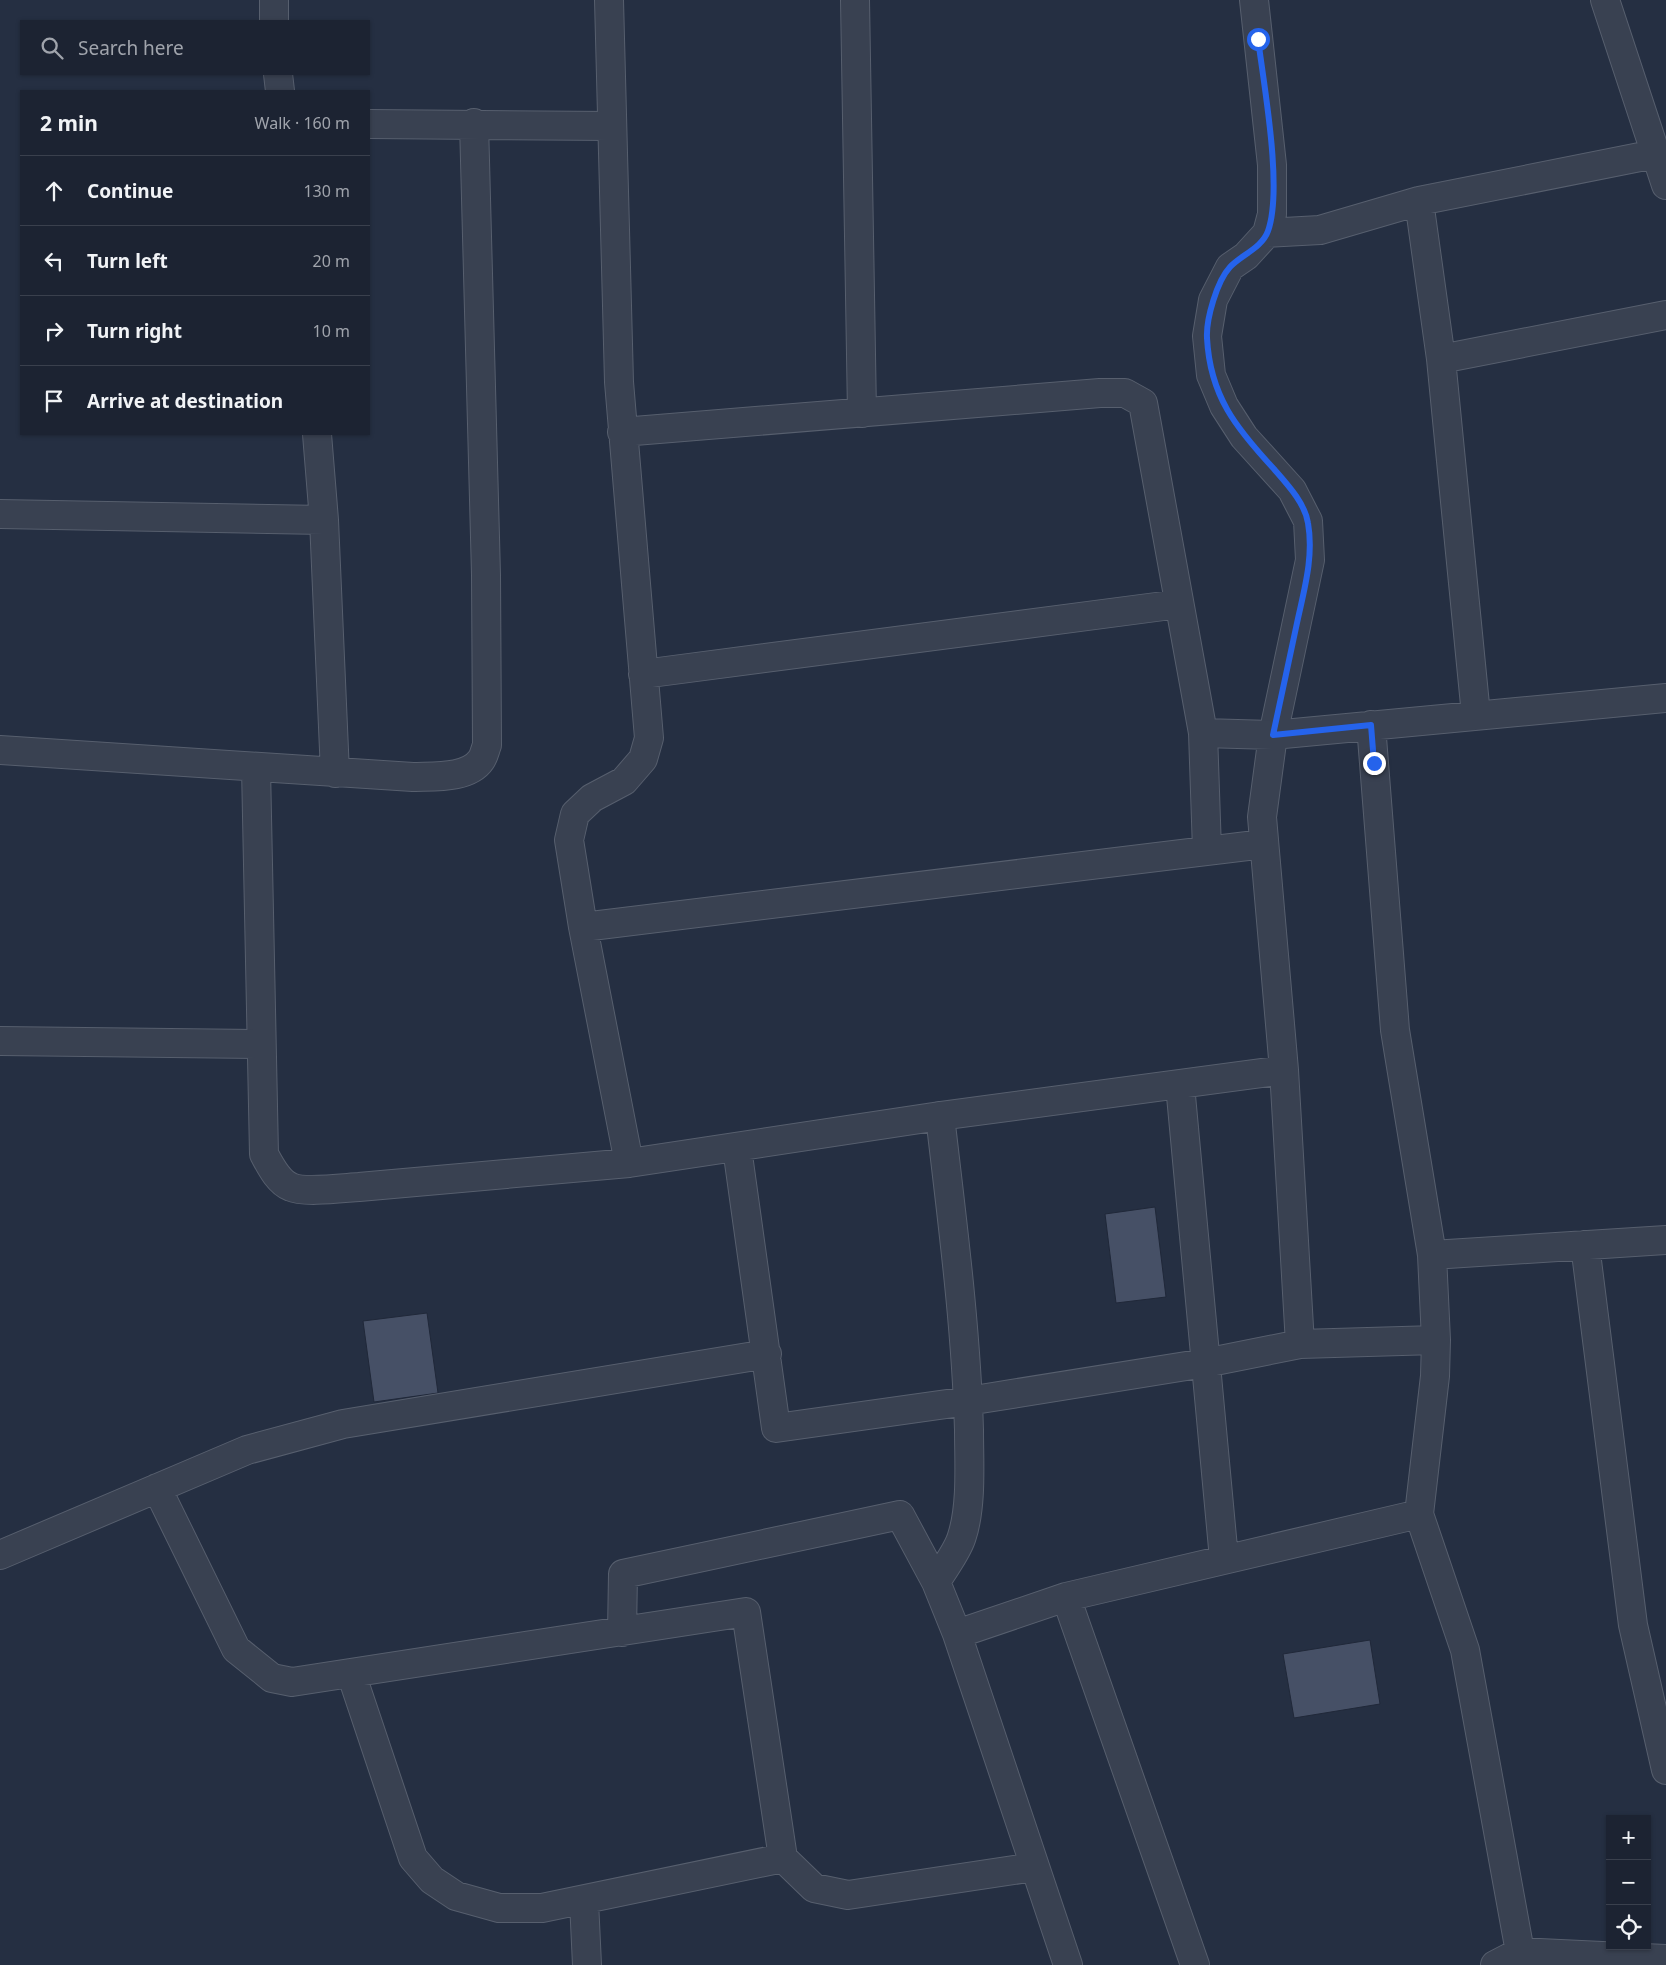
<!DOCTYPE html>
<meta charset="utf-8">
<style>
:root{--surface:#1c2332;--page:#252b3a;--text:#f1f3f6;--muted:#a0a4ac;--line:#3a404d}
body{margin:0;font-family:"Noto Sans",sans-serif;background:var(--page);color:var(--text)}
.controls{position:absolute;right:15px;bottom:15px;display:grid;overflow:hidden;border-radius:0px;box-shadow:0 1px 4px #0004}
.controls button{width:45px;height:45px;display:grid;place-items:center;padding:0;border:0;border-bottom:1px solid var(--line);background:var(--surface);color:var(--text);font:25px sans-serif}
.stop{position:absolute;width:15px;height:15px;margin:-11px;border:4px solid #2563eb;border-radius:50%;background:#fff}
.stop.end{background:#2563eb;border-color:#fff;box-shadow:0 1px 5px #0008}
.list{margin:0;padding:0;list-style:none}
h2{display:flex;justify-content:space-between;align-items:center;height:65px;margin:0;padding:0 20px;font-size:21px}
h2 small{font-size:16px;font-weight:400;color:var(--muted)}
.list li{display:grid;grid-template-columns:32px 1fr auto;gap:15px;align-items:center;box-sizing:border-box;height:70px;padding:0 20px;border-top:1px solid var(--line)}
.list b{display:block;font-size:19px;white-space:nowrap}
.list em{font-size:16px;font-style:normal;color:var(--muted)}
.icon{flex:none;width:28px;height:28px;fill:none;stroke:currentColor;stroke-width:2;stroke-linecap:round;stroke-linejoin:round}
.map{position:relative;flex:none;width:1666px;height:1965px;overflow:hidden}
.search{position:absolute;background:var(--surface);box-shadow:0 1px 4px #0004;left:20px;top:20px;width:350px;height:55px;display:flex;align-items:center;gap:12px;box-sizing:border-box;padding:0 18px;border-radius:0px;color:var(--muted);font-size:19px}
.panel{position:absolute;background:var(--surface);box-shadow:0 1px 4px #0004;left:20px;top:90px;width:350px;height:345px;border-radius:0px}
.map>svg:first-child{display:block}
.building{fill:#465066;stroke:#202839}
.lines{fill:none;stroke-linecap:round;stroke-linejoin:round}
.minor-casing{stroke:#575f6e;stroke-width:30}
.minor{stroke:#394151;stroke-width:28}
.route{stroke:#2563eb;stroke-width:6}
</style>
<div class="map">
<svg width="1666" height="1965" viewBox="0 0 1666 1965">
<rect width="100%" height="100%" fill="#252f42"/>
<path class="building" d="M1155,1207l11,90 -50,6 -11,-89z
M427,1313l11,80 -64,9 -11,-81z
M1370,1640l10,64 -86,14 -11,-64z"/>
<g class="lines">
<g class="minor-casing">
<path id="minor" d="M274,0v21
M609,0l10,382 30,356 -6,21 -19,22 -32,17 -17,16 -6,26 14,87 46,236
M855,0l7,413
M1254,0l18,165v49l-5,19 -21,23 -16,11 -17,33 -6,36 4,39 13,31 20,31 48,53 16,31 2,39 -37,175 -11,82 22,253 16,274
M1605,0l61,185
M278,74l2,17
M369,124l242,2
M1419,201l22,158 35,356
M1267,233l53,-3 99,-29 236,-47
M1441,359l225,-44
M622,432l478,-39h25l18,10 60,330 4,117
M317,434l7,86 11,253
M0,514l324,6
M643,674l536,-70
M1371,725l24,305 37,225 4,85 -1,36 -16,138 46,136 55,302
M1203,733l70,2 393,-37
M0,750l413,27c20,-1 55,2 68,-17 3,-4 4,-10 6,-15l-1,-170 -12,-452
M256,768l8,386c6,11 14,28 27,33 13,6 52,1 68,0l270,-24 311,-47 344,-46
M583,927l681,-83
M0,1041l261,3
M1180,1085l44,474
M737,1148l39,280 192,-27 237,-38 95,-19 136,-4
M1585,1245l48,380 33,145
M1432,1255l234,-15
M157,1488l79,161 36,29 20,4 454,-70 37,246 31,30 34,7 186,-28
M0,1555l247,-105 96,-26 424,-70
M936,1582c8,-14 22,-31 26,-46 10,-31 7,-74 7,-106 -3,-105 -17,-210 -29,-314
M1066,1597l129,368
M622,1632l1,-58 277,-59 36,67 21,52 111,331
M957,1634l109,-37 353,-83
M351,1673l62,185 19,22 24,16 43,12h43l241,-50
M584,1901l3,64
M1495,1965l25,-13 146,7"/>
</g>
<use href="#minor" class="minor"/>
</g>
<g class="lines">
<path class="route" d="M1258,39c6,47 25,150 10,192 -6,17 -27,24 -38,36 -13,14 -24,52 -23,71 3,58 29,90 67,131 13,15 31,34 34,54 6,34 -4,67 -11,100 -8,38 -16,75 -24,112l98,-10 3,38"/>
</g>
</svg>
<div class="controls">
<button>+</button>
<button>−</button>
<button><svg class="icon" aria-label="locate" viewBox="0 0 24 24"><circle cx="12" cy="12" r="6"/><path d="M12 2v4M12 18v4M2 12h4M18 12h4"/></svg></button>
</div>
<div class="stop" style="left:1258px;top:39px"></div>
<div class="stop end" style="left:1374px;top:763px"></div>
<div class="search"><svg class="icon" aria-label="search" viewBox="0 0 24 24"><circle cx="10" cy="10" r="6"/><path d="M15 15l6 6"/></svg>Search here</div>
<section class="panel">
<h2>2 min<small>Walk · 160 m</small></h2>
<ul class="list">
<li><svg class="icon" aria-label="ahead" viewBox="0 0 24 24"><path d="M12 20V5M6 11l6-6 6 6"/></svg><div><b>Continue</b></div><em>130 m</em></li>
<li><svg class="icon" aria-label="left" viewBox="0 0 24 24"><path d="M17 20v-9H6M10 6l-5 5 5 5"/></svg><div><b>Turn left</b></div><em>20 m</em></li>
<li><svg class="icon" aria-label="right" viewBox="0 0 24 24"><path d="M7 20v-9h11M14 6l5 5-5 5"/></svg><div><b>Turn right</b></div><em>10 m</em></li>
<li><svg class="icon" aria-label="arrive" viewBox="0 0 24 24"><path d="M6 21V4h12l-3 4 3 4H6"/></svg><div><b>Arrive at destination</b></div></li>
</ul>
</section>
</div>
